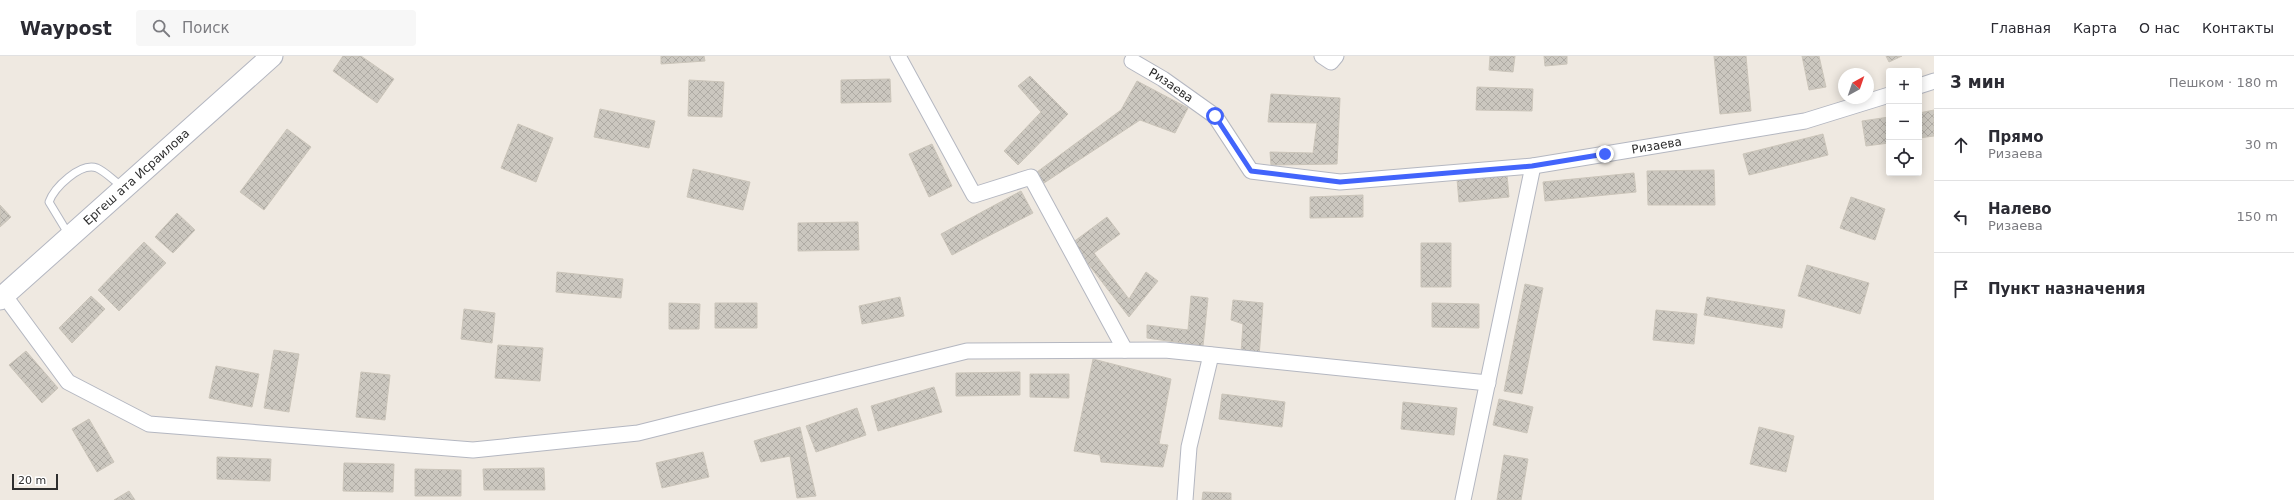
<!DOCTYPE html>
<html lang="ru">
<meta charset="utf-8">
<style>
:root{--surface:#fff;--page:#f7f7f7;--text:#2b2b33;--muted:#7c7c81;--line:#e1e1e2}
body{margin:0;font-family:"DejaVu Sans",sans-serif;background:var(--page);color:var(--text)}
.controls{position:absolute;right:12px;top:12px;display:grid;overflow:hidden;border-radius:4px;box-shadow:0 2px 10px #0003}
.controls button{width:36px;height:36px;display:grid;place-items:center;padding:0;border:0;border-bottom:1px solid var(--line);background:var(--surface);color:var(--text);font:20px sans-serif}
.compass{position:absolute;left:1838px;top:12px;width:36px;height:36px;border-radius:50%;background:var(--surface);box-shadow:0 2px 10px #0003;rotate:40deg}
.scale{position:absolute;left:12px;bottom:10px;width:46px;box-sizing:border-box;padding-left:4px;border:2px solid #2e2e2e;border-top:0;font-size:11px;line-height:14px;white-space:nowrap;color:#2e2e2e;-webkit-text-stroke:3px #fff;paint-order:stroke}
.stop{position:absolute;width:12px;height:12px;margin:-9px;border:3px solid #4264fb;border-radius:50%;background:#fff}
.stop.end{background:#4264fb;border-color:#fff;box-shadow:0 1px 4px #0008}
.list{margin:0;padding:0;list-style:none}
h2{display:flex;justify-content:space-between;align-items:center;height:52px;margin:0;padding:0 16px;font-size:17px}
h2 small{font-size:13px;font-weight:400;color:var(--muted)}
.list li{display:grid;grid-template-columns:26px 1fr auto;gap:12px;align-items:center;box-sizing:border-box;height:72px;padding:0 16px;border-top:1px solid var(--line)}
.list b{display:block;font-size:15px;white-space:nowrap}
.list p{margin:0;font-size:13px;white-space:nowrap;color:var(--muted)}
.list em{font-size:13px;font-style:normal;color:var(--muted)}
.icon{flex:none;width:22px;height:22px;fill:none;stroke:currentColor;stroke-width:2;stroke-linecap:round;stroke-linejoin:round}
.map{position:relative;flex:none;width:1934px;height:444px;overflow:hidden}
header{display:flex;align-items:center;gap:24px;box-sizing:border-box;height:56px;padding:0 20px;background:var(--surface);border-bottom:1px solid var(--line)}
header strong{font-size:19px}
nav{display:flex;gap:22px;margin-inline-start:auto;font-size:14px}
.search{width:280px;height:36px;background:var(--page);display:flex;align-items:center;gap:10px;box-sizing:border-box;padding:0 14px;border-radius:4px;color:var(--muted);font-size:15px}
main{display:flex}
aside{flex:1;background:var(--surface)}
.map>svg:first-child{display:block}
.building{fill:url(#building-cross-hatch);stroke:#cbc5ba}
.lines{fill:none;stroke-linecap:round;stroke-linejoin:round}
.service-casing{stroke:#b4b7c1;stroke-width:9}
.minor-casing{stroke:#b4b7c1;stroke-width:17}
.secondary-casing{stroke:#b4b7c1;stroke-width:23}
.service{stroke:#fff;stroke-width:7}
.minor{stroke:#fff;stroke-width:15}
.secondary{stroke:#fff;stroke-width:21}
.route{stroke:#4264fb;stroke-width:5}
.labels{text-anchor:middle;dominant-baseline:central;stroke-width:3;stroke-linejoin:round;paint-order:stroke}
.street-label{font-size:12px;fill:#2e2e2e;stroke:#fff}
</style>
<header>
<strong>Waypost</strong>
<div class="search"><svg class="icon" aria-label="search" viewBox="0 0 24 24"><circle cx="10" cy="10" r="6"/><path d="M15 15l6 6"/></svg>Поиск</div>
<nav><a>Главная</a><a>Карта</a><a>О нас</a><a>Контакты</a></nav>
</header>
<main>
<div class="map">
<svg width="1934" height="444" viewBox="0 0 1934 444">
<defs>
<pattern id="building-cross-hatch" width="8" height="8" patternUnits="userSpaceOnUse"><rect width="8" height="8" fill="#cbc7bf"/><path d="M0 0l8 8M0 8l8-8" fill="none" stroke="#afaba4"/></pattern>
</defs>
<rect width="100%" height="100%" fill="#efe9e1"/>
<path class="building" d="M343,0h18l33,23 -17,24 -44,-32z
M661,0h43l1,5 -44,3z
M1490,0h25l-2,16 -24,-2z
M1544,0h23v8l-22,2z
M1714,0h32l5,55 -31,3z
M1802,0h17l7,31 -17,3z
M1886,0h16l-13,6z
M1030,20l38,38 -50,51 -14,-14 37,-39 -23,-26z
M890,23l1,23 -50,1v-23z
M689,24l35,2 -2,35 -34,-1z
M1137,25l51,27 -13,25 -35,-13 -96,63 -7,-11 84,-62z
M1477,31l56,2 -1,22 -56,-1z
M1271,38l69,4 -3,66 -66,1 -1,-13 43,1 4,-30 -49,-1z
M600,53l55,12 -6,27 -55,-11z
M1934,54v26l-15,2v-25z
M1889,61v26l-23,3 -4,-25z
M518,68l35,14 -17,44 -35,-14z
M287,73l24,18 -47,63 -24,-18z
M1823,78l5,21 -79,20 -6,-21z
M932,88l20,42 -23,11 -20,-43z
M693,113l57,13 -7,28 -56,-13z
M1714,114l1,35h-67l-1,-34z
M1634,117l2,19 -91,9 -2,-19z
M1507,119l2,22 -50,5 -2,-23z
M1021,135l12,22 -81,42 -11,-21z
M1363,139v22l-53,1v-21z
M1851,141l34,12 -10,31 -35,-12z
M0,149l11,12 -11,10z
M177,157l18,17 -22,23 -18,-16z
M1107,161l13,17 -26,19 35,46 17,-27 12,9 -29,36 -57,-74z
M858,166l1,28 -61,1v-28z
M144,186l22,21 -47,48 -21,-21z
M1421,187h30v44h-30z
M1807,209l62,18 -9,31 -62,-18z
M557,216l66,7 -2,19 -65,-6z
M1525,228l18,4 -21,106 -18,-3z
M91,240l14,13 -33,34 -13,-15z
M1191,240l17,2 -5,48 -56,-8v-13l41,5z
M900,241l4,19 -42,8 -3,-18z
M1707,241l78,13 -3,18 -78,-13z
M1233,244l30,3 -4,54 -18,-4 2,-29 -12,-4z
M669,247l31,1 -1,25h-30z
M715,247h42v25h-42z
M1432,247l47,1v24l-47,-1z
M464,253l31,4 -3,30 -31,-4z
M1656,254l41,4 -3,30 -41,-4z
M498,289l45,3 -3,33 -45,-3z
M274,294l25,4 -10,58 -25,-4z
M26,295l32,37 -16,15 -33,-38z
M1093,303l78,20 -12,65 9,1 -5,22 -62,-5 -1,-7 -26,-4z
M216,310l43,8 -7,33 -43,-9z
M361,316l29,3 -5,45 -29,-3z
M1020,316v23l-64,1v-23z
M1030,318h39v24l-39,-1z
M934,331l8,25 -64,19 -7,-25z
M1222,338l63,8 -3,25 -63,-8z
M1499,343l34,8 -6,26 -34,-8z
M1403,346l54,6 -3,27 -53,-6z
M857,352l9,27 -50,17 -10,-26z
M89,363l25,43 -17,10 -25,-43z
M800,371l16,69 -19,2 -7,-42 -29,6 -7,-21z
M1759,371l35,9 -8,36 -36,-8z
M703,396l6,25 -47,11 -6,-25z
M1504,399l24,4 -7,41h-24z
M217,401l54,2 -1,22 -53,-2z
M344,407l50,1 -1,28 -50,-1z
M544,412l1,22h-61l-1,-21z
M415,413l46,1v26h-46z
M129,435l6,9h-21z
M1203,436l28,1v7h-29z"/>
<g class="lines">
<g class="service-casing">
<path id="service" d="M69,179l-20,-33c5,-14 31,-40 48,-34 9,4 18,14 26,19"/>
</g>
<g class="minor-casing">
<g id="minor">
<path d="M898,0l76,139 57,-18 94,173"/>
<path d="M1322,0l9,6 5,-6"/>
<path id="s1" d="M1132,5l31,18 52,37 36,55 89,11 193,-16 272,-45 84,-26"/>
<path d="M1919,30l15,-5"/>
<path d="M4,239l64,87 81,42 324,26 165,-17 329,-82 198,-1 323,33"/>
<path d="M1185,444l4,-53 22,-92"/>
<path d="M1463,444l70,-334"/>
</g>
</g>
<g class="secondary-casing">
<g id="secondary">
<path id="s2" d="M0,243l272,-243"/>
</g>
</g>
<use href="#service" class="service"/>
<use href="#minor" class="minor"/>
<use href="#secondary" class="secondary"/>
</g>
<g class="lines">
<path class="route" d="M1215,60l36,55 89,11 192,-16 73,-12"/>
</g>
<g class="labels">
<g class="street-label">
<text stroke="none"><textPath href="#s1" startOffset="46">Ризаева</textPath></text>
<text stroke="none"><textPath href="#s1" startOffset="574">Ризаева</textPath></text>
<text stroke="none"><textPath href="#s2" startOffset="183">Ергеш ата Исраилова</textPath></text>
</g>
</g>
</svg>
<div class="controls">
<button>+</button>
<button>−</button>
<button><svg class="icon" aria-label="locate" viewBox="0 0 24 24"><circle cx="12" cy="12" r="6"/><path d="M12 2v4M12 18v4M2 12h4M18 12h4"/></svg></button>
</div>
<svg class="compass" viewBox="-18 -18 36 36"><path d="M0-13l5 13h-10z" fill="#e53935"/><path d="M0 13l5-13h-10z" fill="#7c7c81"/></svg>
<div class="scale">20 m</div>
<div class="stop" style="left:1215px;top:60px"></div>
<div class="stop end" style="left:1605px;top:98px"></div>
</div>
<aside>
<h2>3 мин<small>Пешком · 180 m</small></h2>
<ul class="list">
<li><svg class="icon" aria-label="ahead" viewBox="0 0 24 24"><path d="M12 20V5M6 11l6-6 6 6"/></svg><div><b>Прямо</b><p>Ризаева</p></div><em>30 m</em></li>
<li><svg class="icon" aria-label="left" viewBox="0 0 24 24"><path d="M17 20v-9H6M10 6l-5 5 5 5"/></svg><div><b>Налево</b><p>Ризаева</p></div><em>150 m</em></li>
<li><svg class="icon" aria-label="arrive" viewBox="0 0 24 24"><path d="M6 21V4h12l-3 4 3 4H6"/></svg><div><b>Пункт назначения</b></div></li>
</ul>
</aside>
</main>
